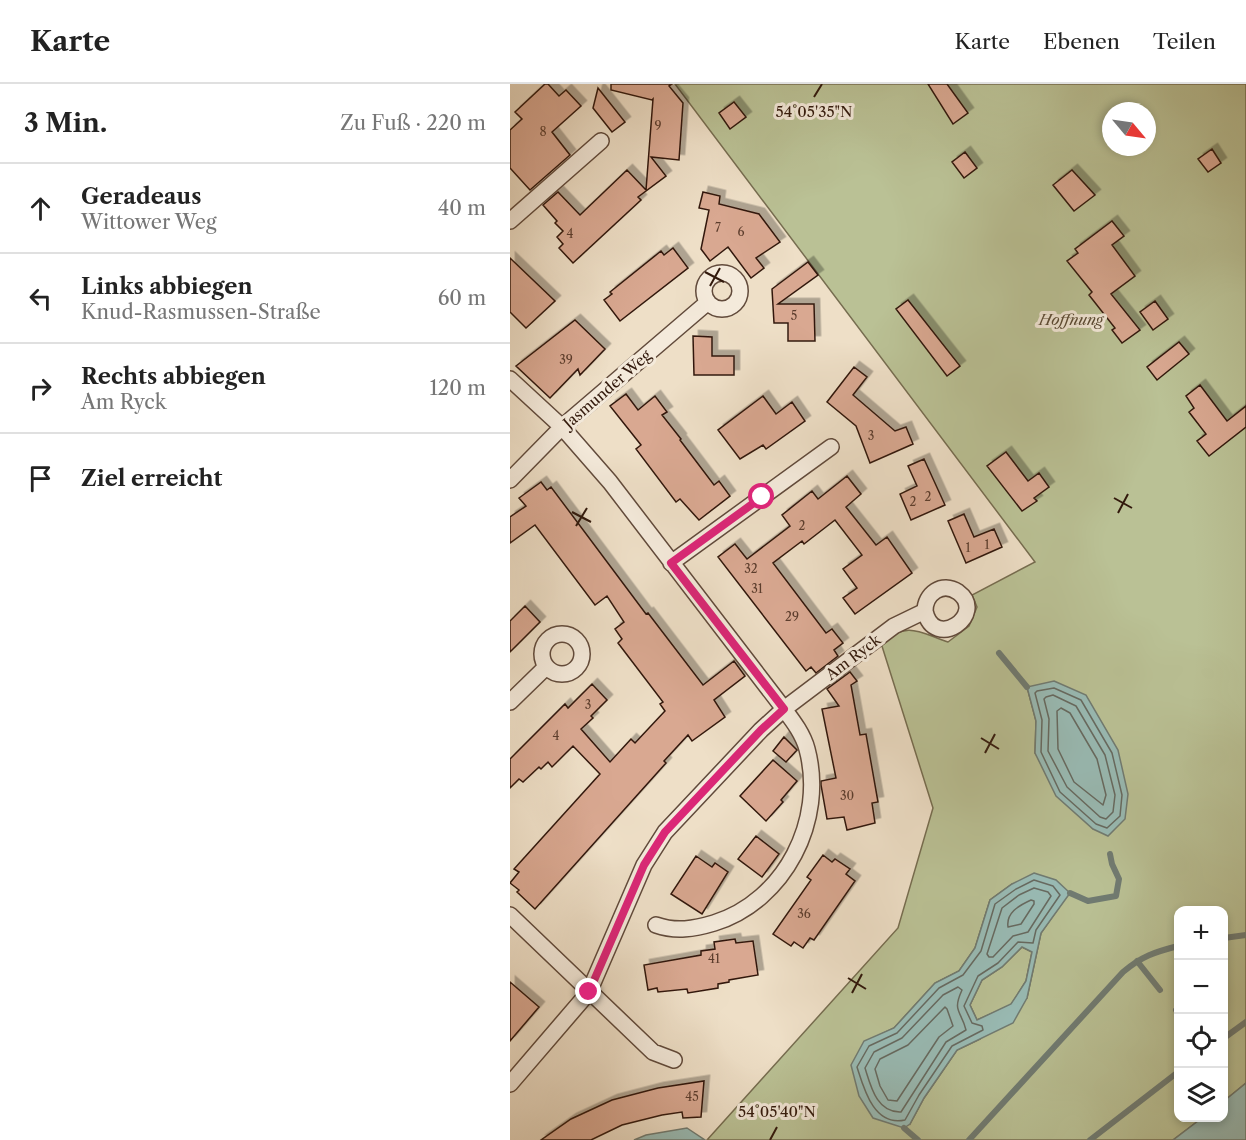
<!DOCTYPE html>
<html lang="de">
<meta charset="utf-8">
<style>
:root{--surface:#fff;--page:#f2f2f2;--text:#222;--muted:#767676;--line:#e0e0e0}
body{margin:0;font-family:"Libre Caslon Text",serif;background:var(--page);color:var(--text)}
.controls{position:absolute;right:18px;bottom:18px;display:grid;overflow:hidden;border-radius:12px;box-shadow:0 3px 9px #0003}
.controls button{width:54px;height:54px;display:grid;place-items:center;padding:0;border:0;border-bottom:2px solid var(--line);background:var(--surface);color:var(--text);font:30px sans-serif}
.compass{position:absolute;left:592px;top:18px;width:54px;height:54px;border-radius:50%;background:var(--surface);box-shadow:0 3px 9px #0003;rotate:119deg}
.stop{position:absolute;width:18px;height:18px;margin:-14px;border:4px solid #db2777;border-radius:50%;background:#fff}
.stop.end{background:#db2777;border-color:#fff;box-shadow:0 2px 6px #0008}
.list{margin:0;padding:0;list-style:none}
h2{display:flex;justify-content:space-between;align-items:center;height:78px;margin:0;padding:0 24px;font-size:26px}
h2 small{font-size:20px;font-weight:400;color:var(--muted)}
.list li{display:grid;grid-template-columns:39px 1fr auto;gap:18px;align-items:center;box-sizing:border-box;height:90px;padding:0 24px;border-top:2px solid var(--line)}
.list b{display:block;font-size:22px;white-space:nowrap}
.list p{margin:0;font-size:20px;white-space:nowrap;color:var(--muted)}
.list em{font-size:20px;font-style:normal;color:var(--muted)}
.icon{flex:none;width:33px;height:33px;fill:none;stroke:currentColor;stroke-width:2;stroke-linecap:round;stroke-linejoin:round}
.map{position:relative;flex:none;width:736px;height:1056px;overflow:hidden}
header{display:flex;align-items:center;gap:36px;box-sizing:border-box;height:84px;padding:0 30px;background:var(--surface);border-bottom:2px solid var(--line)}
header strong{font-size:28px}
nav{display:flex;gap:33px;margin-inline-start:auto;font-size:21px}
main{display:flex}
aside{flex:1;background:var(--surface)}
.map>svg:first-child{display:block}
.green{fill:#bac195;stroke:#766d50;stroke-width:1.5;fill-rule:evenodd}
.water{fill:#99bcb6;stroke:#707b72;stroke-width:1.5;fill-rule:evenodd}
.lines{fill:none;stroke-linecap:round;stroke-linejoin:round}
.shore{stroke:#666a61;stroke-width:1.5}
.stream{stroke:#707b72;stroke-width:6}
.building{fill:#d9a891;stroke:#32190c;stroke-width:1.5;filter:url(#shadow)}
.street-casing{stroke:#614a3b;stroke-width:18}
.street{stroke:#f4eadb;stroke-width:15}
.route{stroke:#db2777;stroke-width:8}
.ticks{fill:none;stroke:#32190c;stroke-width:2}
.labels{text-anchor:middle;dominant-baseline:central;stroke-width:6;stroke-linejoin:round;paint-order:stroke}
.number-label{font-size:12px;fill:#5c3d2d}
.park-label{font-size:15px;font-style:italic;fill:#5b4b35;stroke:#f4eadb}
.street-label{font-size:15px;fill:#32190c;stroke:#f4eadb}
.ticks-label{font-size:15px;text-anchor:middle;fill:#32190c;stroke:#f4eadb;stroke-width:6;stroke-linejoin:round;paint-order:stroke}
</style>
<header>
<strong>Karte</strong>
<nav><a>Karte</a><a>Ebenen</a><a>Teilen</a></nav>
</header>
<main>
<aside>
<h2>3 Min.<small>Zu Fuß · 220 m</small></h2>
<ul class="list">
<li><svg class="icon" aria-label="ahead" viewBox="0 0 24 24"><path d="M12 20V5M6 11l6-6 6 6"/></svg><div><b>Geradeaus</b><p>Wittower Weg</p></div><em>40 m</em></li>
<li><svg class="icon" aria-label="left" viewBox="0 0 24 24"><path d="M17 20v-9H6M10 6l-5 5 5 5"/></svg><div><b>Links abbiegen</b><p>Knud-Rasmussen-Straße</p></div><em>60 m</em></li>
<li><svg class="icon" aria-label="right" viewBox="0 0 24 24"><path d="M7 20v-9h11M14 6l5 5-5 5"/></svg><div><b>Rechts abbiegen</b><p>Am Ryck</p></div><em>120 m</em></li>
<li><svg class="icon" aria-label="arrive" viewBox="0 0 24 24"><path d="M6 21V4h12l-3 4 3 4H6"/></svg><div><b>Ziel erreicht</b></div></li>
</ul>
</aside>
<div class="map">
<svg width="736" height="1056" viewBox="0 0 736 1056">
<defs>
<filter id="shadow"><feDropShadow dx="5.5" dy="-5.5" stdDeviation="0" flood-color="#0004"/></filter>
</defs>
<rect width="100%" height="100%" fill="#eedfc7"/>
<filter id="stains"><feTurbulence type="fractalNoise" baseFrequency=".00333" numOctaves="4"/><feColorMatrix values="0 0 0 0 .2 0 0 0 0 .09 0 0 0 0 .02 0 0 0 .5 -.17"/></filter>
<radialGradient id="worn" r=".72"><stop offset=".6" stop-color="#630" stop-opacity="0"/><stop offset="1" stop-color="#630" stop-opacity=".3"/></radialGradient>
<path class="green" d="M165,0h571v999l-22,18v-191h-46v208h24l-29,22h-466l191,-212 35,-120 -52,-165c28,-22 37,-11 67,-1l21,-16 8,-19 -5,-12 63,-33zM601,27h36v36h-36zM517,603l66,142 -58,-76 1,-32zM502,800l57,9 -28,40 -14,65 -47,41 -23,11 -33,48 -14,26 -45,-82 29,-14 41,-45 24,-12 16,-23 15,-48z
M512,863l10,5 -6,29 -15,24 -34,15 -7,-15 12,-25 20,-13z"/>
<path class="water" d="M544,597l32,14 32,55 10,44 -3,25 -17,17 -15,-7 -37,-33 -21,-43 1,-32 -9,-34z
M524,789l22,7 14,13 -29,40 -14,65 -14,25 -56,27 -33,48 -14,26 -6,4 -31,-10 -14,-22 -8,-31 13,-24 30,-13 41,-45 24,-12 16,-23 15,-48 22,-16zM512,863l10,5 -6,29 -15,23 -34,16 -7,-15 12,-25 20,-13z
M736,999v57h-73l29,-22h22v-17z
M177,1044l18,12h-71l12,-5z"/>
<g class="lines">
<path class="shore" d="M544,604l27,12 31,53 10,42 -2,21 -13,12 -11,-4 -36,-32 -19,-40 1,-32 -7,-27 2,-2z
M543,611l23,11 29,49 10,40 -2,17 -7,7 -6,-2 -33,-30 -19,-36 1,-32 -5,-20 2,-2z
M551,624l9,5 27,46 9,36 -3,10 -29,-23 -16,-33 -1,-38z
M524,796l19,6 7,9 -24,35 -3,13 -15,-1 -20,21 -20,13 -14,30 8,17 10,3 1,4 -31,16 -33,49 -14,25c-31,7 -41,-31 -48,-53l12,-21 28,-13 42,-45 24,-13 18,-24 14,-47 21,-15z
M524,804l14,4 3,4 -23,36 -15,4 -20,21h-4l-2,-3 15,-46 17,-13z
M521,816l3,1v3l-13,20 -13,3c-2,-14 10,-21 23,-27z
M448,903l4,3c-10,22 -1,20 4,40l-20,12 -45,70c-24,1 -30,-25 -36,-44l9,-16 28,-14 41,-43z
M435,923l2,2 6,17 -14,11 -42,64 -9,-1 -8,-14 -5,-17 5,-10 28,-14z"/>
<path class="stream" d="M489,569l28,34
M560,809l18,8 28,-5 3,-17 -7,-15 -2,-10
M714,854l22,-3
M627,877l23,29
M666,926l2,3
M714,954l22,-16
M394,1044l14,12
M459,1056l154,-168c19,-16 32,-20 55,-26
M580,1056l88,-68"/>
</g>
<path class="building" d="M35,0h3l11,12 7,-6 15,16 -29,26 18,23 -40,35 -20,-22v-38l12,-11 -7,-7z
M101,0h61l-3,2 14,17 -4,57 -28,-3 15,19 -28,21 3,3 -68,63 -14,-15 4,-4 -6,-7 6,-6 -8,-8 2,-2 -14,-16 15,-13 22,23 47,-45 19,20 7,-91 -1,1 -41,-10z
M418,0h19l21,29 -15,11z
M88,4l27,34 -13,10 -19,-24z
M224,18l12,15 -16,12 -11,-16z
M702,65l9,14 -13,9 -10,-13z
M455,68l12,16 -13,10 -12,-16z
M562,86l23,25 -21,16 -21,-26z
M193,108l17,4 -1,8 40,10 21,28 -24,16 8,10 -13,10 -23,-31 -18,14 -9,-12 8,-39 -10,-2z
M602,137l12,15 -12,9 23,31 -24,18 29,36 -18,13 -10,-13 3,-2 -26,-33 3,-3 -25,-31 11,-8 -3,-4z
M163,164l15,20 -68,53 -16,-21 8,-6 -2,-2 51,-41 3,4z
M0,174l45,43 -29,27 -16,-16z
M298,178l10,13 -40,29h36l1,37h-27v-18h-14l-2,-34z
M398,216l52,66 -13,10 -51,-67z
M645,217l13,18 -15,11 -13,-18z
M65,236l30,29 -25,26 -2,-6 -28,29 -34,-32z
M183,252l19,1v19h22v19h-40z
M669,258l10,12 -32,26 -10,-13z
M344,283l13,10 -14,18 42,36 11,-4 7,17 -43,19 -14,-37 -29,-24z
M690,301l27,36 19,-15v21l-37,29 -12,-15 9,-7 -17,-22 5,-4 -8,-12z
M116,310l12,16 17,-14 12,16 -5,3 19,24 -1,1 34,45 5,-4 11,15 -31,24 -19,-21 -4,3 -40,-53 5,-4 -31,-39z
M253,312l13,18 16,-12 13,19 -39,28 -3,-4 -23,14 -22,-29z
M496,368l22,29 11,-8 10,14 -15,11 3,3 -15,10 -35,-45z
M414,375l21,46 -34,15 -11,-26 17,-8 -9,-20z
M337,392l14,18 -15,13 30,38 11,-8 25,36 -57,41 -12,-16 14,-10 -14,-19 19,-14 -27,-35 -31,24 -2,-3 -29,22 53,70 6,-4 11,14 -9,7 4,6 -22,17 -5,-6 -5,4 -88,-114 17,-13 12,15 43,-33 -8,-11 30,-24 6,8z
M31,398l6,8 4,-3 95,127 2,-1 55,72 31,-24 11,15 -31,24 11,17 -33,24 -4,-6 -24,26 2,2 -131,146 -18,-17 2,-2 -9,-7 9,-11 -5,-3 86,-95 -27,-28 -21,21 -4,-5 -7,7 -2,-2 -16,15 -4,-3 -9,9v-29l55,-55 3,4 24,-24 15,16 -16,16 2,2 -12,11 29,33 21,-23 4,4 30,-32 -5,-7 3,-2 -45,-59 4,-4 -7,-10 9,-7 -17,-26 -12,9 -60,-80 -25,18v-26l16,-11 -7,-8z
M454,430l10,23 20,-8 8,18 -36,16 -18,-42z
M15,522l15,16 -30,30v-31z
M340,588l7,9 -6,4 9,50 6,-1 12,68 -6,1 3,20 -28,7 -3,-13 -17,2 -6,-34v-4l15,-3 -14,-69 17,-3 -12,-17z
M274,653l13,13 -11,12 -13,-11z
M263,676l24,21 -16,19 2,2 -17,19 -26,-25z
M246,752l23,18 -17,23 -24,-18z
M313,771l9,7 3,-3 15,10 -4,5 9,7 -41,59 -4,-2 -7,10 -9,-6 -3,4 -18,-12 38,-54 -4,-3z
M186,772l16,11 3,-4 13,9 -26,42 -31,-20z
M225,855l1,4 17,-2 5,34 -29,5v2l-11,2v4l-30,5 -1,-4 -29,3 -1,-4 -9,2 -4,-25 57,-10v-4l14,-2 -1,-7z
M0,898l29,25 -29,34z
M194,997l-3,36 -18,1 -1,-6 -20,3 -40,10 -31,15h-50l30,-21 41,-19 46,-12z"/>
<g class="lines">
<g class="street-casing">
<path id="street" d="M0,137l91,-80
M194 207a18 18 0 1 1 36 0a18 18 0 1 1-36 0Z
M0,295l52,48 48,55 174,227c9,12 19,25 23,40 19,71 -22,152 -93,174 -20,6 -38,9 -58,2
M0,396l52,-53 146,-125
M161,479l160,-116
M32 570a20 20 0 1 1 40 0a20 20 0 1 1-40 0Z
M0,618l36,-35
M0,831l143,137 21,8
M0,1000l79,-92 55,-127 21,-33 96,-102 23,-21 110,-83 31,-15c9,41 63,3 33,-19 -16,-11 -33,2 -33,19"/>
</g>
<use href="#street" class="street"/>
</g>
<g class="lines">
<path class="route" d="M79,908l55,-127 21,-33 96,-102 23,-21 -113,-146 91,-66"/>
</g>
<path class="ticks" d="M304,13l8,-13M195,188l19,10M200,202l10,-18M604,414l18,10M62,428l19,10M608,429l10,-19M66,442l11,-18M471,654l18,11M475,669l10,-19M338,894l18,11M342,909l10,-19M260,1056l7,-13"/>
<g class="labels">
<g class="number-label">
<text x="148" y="41">9</text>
<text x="33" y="47">8</text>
<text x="208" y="143">7</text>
<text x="231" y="147">6</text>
<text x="60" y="149">4</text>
<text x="284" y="231">5</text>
<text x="56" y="275">39</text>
<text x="361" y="351">3</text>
<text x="418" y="412">2</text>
<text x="403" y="417">2</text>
<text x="292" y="441">2</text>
<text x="477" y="460">1</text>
<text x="458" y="463">1</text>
<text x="241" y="484">32</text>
<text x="247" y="504">31</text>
<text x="282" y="532">29</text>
<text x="78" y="620">3</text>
<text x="46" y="651">4</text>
<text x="337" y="711">30</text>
<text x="294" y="829">36</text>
<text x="204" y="874">41</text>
<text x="182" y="1012">45</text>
</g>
<g class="park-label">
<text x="561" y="235">Hoffnung</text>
</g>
<g class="street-label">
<text transform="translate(97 305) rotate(-41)">Jasmunder Weg</text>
<text transform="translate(343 573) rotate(-37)">Am Ryck</text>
</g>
</g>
<g class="ticks-label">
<text x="304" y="33">54°05'35"N</text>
<text x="267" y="1033">54°05'40"N</text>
</g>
<rect width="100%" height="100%" filter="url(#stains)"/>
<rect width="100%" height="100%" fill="url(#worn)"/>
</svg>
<div class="controls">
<button>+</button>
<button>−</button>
<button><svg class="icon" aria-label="locate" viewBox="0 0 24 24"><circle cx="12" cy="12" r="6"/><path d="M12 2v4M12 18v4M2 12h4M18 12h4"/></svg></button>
<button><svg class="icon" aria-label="layers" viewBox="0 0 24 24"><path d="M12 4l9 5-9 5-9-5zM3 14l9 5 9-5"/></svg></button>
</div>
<svg class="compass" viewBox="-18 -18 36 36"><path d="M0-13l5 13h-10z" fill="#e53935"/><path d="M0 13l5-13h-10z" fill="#767676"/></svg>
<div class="stop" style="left:252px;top:413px"></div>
<div class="stop end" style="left:79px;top:908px"></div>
</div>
</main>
